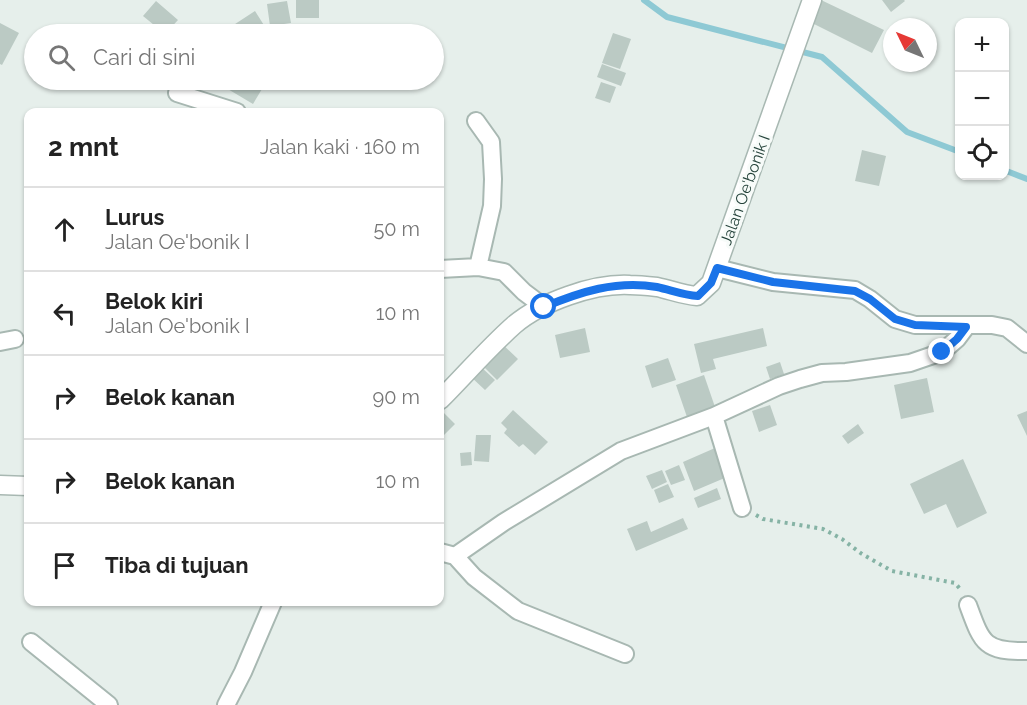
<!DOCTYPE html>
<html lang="id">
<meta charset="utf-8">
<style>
:root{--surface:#fff;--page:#f6f6f6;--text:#222;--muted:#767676;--line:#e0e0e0}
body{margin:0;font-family:Raleway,sans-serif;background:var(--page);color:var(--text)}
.controls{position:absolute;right:18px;top:18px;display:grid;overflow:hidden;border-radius:12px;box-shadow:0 2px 4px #0004}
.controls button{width:54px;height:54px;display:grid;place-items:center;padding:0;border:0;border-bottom:2px solid var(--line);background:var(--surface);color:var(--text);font:30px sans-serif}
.compass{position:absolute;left:883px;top:18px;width:54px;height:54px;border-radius:50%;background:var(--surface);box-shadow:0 2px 4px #0004;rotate:313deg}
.stop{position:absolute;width:18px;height:18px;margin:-14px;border:4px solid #1a73e8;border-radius:50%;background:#fff}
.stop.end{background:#1a73e8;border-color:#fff;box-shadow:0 2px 6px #0008}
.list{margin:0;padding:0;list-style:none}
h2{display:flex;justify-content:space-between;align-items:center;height:78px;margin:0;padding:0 24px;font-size:26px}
h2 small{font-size:20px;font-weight:400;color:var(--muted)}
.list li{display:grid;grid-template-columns:39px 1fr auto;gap:18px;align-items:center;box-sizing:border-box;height:84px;padding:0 24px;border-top:2px solid var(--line)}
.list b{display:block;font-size:22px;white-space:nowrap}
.list p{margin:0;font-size:20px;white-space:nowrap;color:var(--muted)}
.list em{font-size:20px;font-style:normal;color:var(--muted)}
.icon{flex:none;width:33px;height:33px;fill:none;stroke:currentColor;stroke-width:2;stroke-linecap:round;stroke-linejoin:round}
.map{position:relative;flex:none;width:1027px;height:705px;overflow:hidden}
.search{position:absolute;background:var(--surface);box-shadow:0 2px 4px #0004;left:24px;top:24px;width:420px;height:66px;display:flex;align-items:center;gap:15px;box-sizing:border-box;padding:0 21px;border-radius:33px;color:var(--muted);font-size:22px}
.panel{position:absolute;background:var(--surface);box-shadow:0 2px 4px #0004;left:24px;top:108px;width:420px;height:498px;border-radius:12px}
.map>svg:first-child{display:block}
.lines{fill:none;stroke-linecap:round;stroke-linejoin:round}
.stream{stroke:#8ec9d4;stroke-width:6}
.building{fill:#bbcac4}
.minor-casing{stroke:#a8b8b2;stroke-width:20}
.tertiary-casing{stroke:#a8b8b2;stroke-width:21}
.path{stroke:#86b3a5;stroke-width:4;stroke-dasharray:3 4.5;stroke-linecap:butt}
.minor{stroke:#fff;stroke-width:16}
.tertiary{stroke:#fff;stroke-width:18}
.route{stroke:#1a73e8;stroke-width:8}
.labels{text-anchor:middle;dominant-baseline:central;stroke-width:6;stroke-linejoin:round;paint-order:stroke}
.street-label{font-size:16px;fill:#24423a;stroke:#f7fbf9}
</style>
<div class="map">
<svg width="1027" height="705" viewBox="0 0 1027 705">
<rect width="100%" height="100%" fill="#e6efeb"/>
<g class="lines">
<path class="stream" d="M644,0l23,17 155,40 85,75 53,20
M1004,170l23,9"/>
</g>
<path class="building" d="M296,0h23v18h-23z
M821,0l63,30 -12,23 -62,-31z
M882,0h22l1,1 -14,11z
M156,1l22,19 -13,14 -22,-18z
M287,1l4,22 -21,3 -3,-22z
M255,11l12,19 -7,4h-23l-5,-8z
M0,23l19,10 -17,32 -2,-1z
M613,33l18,6 -11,30 -18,-6z
M602,64l24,9 -5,13 -24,-9z
M224,80h33l8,4 -12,20 -32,-19z
M601,82l15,5 -6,16 -15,-5z
M862,150l24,6 -7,30 -24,-5z
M585,328l5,24 -30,6 -5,-23z
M763,328l4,18 -54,13 3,10 -15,4 -7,-29z
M499,341l19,18 -21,21 -18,-18z
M668,358l8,22 -24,8 -7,-22z
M780,362l4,12 -14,5 -4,-12z
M480,366l15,14 -10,10 -15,-14z
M704,375l11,32 -28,10 -11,-32z
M927,378l7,34 -33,7 -7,-34z
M770,405l7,20 -18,7 -7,-21z
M440,409l15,15 -15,15z
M513,410l35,32 -13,13 -12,-11 -4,3 -15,-14 3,-4 -6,-6z
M1027,411v25l-10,-21z
M858,424l6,9 -16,11 -6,-8z
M476,435h15l-2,27 -15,-1z
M715,448l12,29 -33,14 -11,-29z
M471,452l1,13 -11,1 -1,-13z
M963,459l24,54 -30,15 -11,-24 -22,10 -14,-30z
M679,465l6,15 -14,5 -6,-14z
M662,470l5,12 -15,7 -6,-13z
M668,484l6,13 -15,6 -5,-13z
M717,488l4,11 -23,9 -4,-10z
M683,518l5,11 -52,22 -9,-22 20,-8 4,11z"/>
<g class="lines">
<g class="minor-casing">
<path id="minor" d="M177,93l60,19
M476,121l15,21 2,37 -1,27 -14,61
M717,268l56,14 82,8 15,9 25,20 20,6h77l15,3 20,16
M440,269l38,-2 26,5 20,20 20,15
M0,342l15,-3
M714,416l28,92
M440,552l15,4 49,-34 117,-71 93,-35 65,-30 21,-7 22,-6 24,-1 64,-9 32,-11 15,-13 9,-12
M455,556l19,21 44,34 107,43
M968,605c14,38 16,47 59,46
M31,642l78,63
M226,705l17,-33 30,-70"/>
</g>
<g class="tertiary-casing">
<path id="tertiary" d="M440,400c24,-24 48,-52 74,-75 27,-23 80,-42 116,-40 9,0 18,1 27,2 14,3 26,8 40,9l14,-13 101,-283
M0,485l28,1"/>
</g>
<path class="path" d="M756,515l7,4 60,10 19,10 20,15 30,17 63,12 6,7"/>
<use href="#minor" class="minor"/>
<use href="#tertiary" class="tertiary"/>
</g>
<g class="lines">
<path class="route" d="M544,307c36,-15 72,-27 113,-20 14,3 26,8 41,9l13,-13 6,-15 56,14 82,9 15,8 25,20 20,6 51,2 -9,12 -15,13"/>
</g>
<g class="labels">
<g class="street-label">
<text transform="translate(745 190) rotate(-70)">Jalan Oe'bonik I</text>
</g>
</g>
</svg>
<div class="controls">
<button>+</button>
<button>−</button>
<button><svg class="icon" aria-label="locate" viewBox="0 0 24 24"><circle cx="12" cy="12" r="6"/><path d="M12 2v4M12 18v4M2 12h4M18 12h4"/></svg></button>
</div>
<svg class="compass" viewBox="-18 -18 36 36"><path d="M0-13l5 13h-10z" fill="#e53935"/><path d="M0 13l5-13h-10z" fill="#767676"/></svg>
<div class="stop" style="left:544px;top:307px"></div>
<div class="stop end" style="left:942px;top:352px"></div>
<div class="search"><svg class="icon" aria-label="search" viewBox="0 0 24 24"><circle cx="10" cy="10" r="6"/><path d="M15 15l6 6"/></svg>Cari di sini</div>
<section class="panel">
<h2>2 mnt<small>Jalan kaki · 160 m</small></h2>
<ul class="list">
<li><svg class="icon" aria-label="ahead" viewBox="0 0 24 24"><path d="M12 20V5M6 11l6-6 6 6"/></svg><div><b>Lurus</b><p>Jalan Oe'bonik I</p></div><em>50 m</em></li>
<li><svg class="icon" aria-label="left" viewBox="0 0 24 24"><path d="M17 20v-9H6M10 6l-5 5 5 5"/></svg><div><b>Belok kiri</b><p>Jalan Oe'bonik I</p></div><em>10 m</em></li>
<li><svg class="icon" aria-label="right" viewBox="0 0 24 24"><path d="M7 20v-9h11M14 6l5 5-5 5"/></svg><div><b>Belok kanan</b></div><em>90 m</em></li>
<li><svg class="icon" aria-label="right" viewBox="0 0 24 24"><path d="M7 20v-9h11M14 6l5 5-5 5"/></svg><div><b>Belok kanan</b></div><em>10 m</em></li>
<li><svg class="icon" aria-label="arrive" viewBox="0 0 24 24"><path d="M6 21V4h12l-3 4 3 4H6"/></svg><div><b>Tiba di tujuan</b></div></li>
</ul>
</section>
</div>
